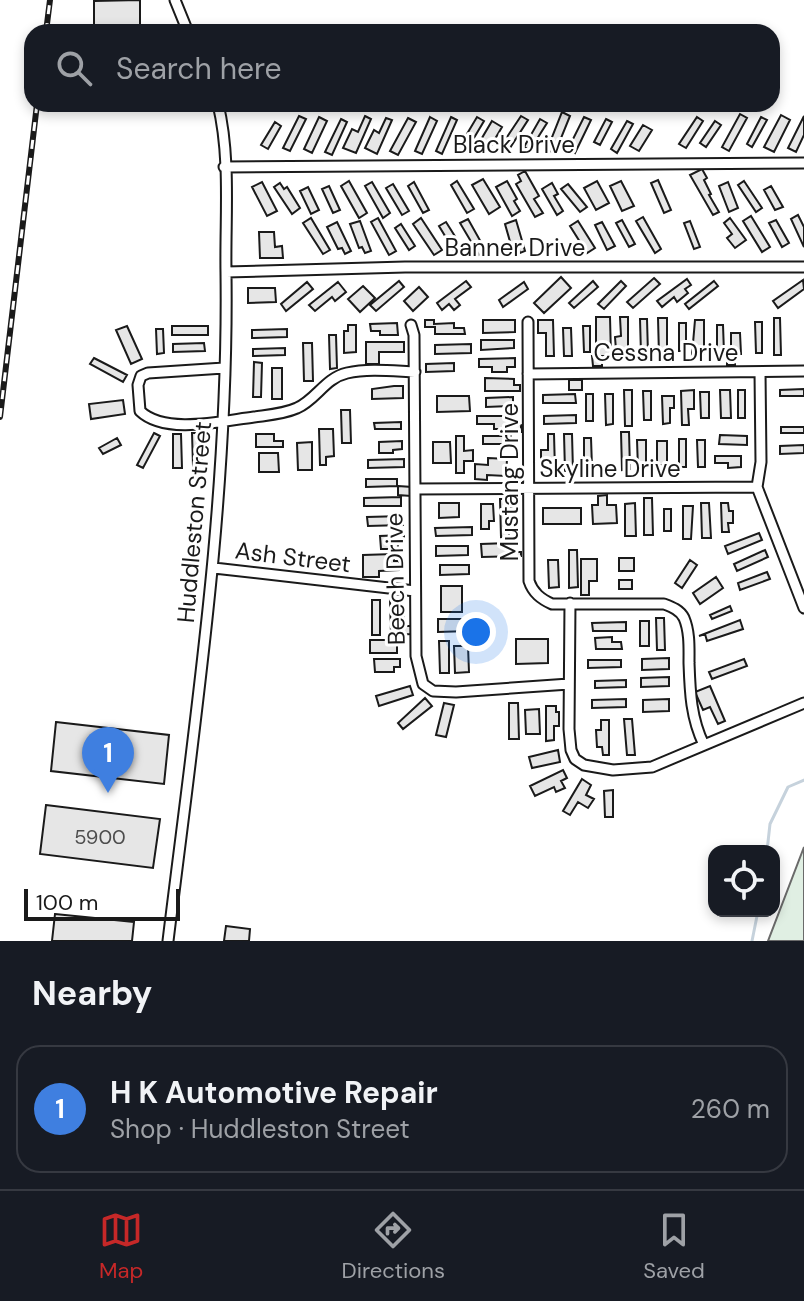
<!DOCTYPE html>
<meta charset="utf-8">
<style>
:root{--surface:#171b24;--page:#20242c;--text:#f1f3f6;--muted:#9ea1a6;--line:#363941;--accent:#c62828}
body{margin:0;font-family:"DM Sans",sans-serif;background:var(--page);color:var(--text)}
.controls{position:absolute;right:24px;bottom:24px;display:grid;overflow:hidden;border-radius:16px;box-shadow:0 4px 12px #0003}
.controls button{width:72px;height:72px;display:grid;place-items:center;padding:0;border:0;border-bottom:2px solid var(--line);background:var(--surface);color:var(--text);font:40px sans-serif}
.scale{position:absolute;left:24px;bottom:20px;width:156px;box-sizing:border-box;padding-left:8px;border:4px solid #1a1a1a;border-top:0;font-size:22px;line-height:28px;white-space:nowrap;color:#1a1a1a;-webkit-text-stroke:6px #fff;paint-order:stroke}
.you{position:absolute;left:476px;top:632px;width:28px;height:28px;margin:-20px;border:6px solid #fff;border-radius:50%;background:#1a73e8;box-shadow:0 0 0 12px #1a73e833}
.badge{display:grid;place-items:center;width:52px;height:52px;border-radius:50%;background:var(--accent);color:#fff;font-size:26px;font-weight:700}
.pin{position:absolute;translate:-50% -66px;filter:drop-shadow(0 2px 4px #0008)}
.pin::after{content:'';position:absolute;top:42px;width:28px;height:24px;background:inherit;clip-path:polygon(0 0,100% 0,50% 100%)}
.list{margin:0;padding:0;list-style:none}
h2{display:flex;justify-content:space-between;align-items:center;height:104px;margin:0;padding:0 32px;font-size:34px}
h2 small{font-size:26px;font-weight:400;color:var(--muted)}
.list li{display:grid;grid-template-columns:52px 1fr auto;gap:24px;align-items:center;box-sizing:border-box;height:128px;margin:0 16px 16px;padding:0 16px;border:2px solid var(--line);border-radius:24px}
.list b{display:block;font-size:30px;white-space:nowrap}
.list p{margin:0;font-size:26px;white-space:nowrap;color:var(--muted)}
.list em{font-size:26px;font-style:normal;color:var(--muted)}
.icon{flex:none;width:44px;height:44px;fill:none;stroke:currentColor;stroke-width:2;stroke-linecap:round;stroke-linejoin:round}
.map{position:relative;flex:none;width:804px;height:941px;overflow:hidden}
.search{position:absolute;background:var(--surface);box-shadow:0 4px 12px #0003;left:24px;right:24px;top:24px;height:88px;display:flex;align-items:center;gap:20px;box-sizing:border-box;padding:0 28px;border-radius:24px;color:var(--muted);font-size:30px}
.sheet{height:248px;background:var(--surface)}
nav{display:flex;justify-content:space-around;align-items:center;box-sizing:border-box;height:112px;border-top:2px solid var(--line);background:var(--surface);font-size:22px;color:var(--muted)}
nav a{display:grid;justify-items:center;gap:4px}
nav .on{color:var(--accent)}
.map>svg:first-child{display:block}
.green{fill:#e0efe3;stroke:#6a6a6a;stroke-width:2}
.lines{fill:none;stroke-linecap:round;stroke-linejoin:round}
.stream{stroke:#c6d2dc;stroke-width:3}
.building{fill:#e6e6e6;stroke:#1a1a1a;stroke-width:2}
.minor-casing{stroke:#1a1a1a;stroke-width:13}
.minor{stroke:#fff;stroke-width:9}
.rail-casing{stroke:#1a1a1a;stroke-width:6}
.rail{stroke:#fff;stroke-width:3;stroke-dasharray:9;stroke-linecap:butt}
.labels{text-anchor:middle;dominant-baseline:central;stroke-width:6;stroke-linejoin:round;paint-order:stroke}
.number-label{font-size:20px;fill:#4d4d4d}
.street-label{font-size:24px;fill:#1a1a1a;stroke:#fff}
</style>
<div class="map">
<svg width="804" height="941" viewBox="0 0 804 941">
<rect width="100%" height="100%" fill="#fff"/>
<path class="green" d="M804,847v94h-36z"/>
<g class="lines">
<path class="stream" d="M767,851l3,-27 18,-37 16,-7
M752,941l6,-30"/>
</g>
<path class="building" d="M140,0v29l-46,1v-29z
M562,112l8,4 -15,37 -8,-3z
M740,114l7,4 -18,33 -7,-4z
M781,115l9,5 -16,32 -10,-5z
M299,116l7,3 -16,32 -7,-3z
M365,116l6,3 -15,34 -13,-5 9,-19 6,3z
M521,116l7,4 -20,31 -7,-5z
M804,116v19l-8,17 -8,-4z
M319,117l8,4 -15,32 -8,-4z
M430,117l7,4 -15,33 -7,-3z
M451,117l6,3 -15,34 -6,-3z
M477,117l7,4 -19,32 -7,-4z
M584,117l7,3 -16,33 -7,-4z
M697,117l6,4 -17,27 -7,-4z
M761,117l6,3 -15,27 -5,-3z
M386,118l6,2 -15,34 -12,-6 9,-18 5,3z
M408,118l8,4 -18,33 -8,-4z
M341,119l6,3 -15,33 -7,-3z
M540,119l7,4 -17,27 -6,-3z
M606,119l6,3 -12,23 -6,-3z
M492,121l10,6 -13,22 -10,-6z
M627,121l6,3 -16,29 -6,-4z
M715,121l6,4 -15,22 -6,-4z
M275,122l6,4 -13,23 -7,-4z
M643,125l9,5 -13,21 -9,-5z
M702,169l5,9 -3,2 7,14 -2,1 10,17 -6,3 -23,-40z
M525,171l14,25 -5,3 9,14 -8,4 -19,-33 5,-3 -3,-6z
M483,179l17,28 -11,7 -17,-29z
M658,180l13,30 -7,3 -13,-30z
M349,181l18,32 -8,5 -18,-32z
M457,181l17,28 -7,4 -16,-28z
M507,181l10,18 -3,2 6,10 -8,5 -16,-29z
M597,181l12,22 -13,7 -12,-22z
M621,181l13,25 -12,5 -12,-25z
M744,181l18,27 -6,4 -18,-27z
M262,182l15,29 -10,5 -15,-29z
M372,182l18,31 -7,5 -18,-32z
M414,182l15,28 -6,3 -15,-27z
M728,182l10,26 -9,4 -10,-26z
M280,183l4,6 3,-2 13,21 -8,6 -18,-27z
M552,183l6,11 -4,2 9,15 -6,4 -15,-26z
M393,184l16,27 -7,4 -16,-27z
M568,184l19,23 -7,5 -19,-23z
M329,186l11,24 -7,3 -11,-24z
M771,186l12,21 -8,3 -11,-20z
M308,187l11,23 -8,4 -11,-23z
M798,215l6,12v20l-13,-28z
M751,216l19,31 -8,5 -19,-31z
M643,217l18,32 -6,4 -19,-32z
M311,218l19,32 -7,4 -20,-31z
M378,218l18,33 -7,4 -18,-33z
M421,218l21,32 -8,5 -21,-31z
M730,218l16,22 -11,8 -8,-10 5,-4 -8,-11z
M468,219l18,32 -7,4 -19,-32z
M516,220l9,31 -5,2 -1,-3 -6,2 -8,-28z
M622,220l13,24 -6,3 -13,-24z
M776,220l13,23 -7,4 -13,-24z
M360,221l11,30 -6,2 -3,-6 -3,1 -9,-24z
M578,221l17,27 -8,5 -17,-27z
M690,221l10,26 -6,2 -10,-26z
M337,222l14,29 -6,3 -3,-6 -4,1 -11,-22z
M446,222l17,27 -7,5 -17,-28z
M602,222l13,24 -8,4 -12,-25z
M401,224l14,22 -6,4 -14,-22z
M259,232h15l1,15 7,-1 1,12h-23z
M561,277l10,11 -27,25 -10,-10z
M654,278l6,6 -27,24 -6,-6z
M687,279l4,6 -6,4 3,4 -11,9 -3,-5 -12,10 -5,-6z
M803,280l1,9 -26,19 -5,-7z
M399,281l5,6 -28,24 -6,-6z
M466,281l5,6 -16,12 5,6 -6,5 -5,-6 -7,6 -5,-7z
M593,281l5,6 -24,21 -5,-5z
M621,281l5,5 -22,23 -6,-5z
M714,281l4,5 -29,23 -4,-5z
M307,282l6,7 -27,22 -5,-7z
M338,282l8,10 -11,9 -3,-4 -17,14 -6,-6z
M524,282l4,7 -25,18 -4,-7z
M363,286l12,12 -15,14 -12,-13z
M419,287l9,10 -15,14 -9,-10z
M248,288h27l1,14 -28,1z
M596,317h14l1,39h-9v10h-9l-1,-10h4z
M620,317h8v33h-12l-1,-13 6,-1z
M658,318h9v37h-8z
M774,318h6l1,37h-7z
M640,319h7l1,35h-7z
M425,320h9v4l20,-1v5h10l1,6h-30v-7h-10z
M483,320h32v12l-32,1z
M538,320h15l1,36h-8v-23h-8z
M695,320h9v34l-12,1z
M755,322h7v31h-6z
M397,323l1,12h-18v-4h-9l-1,-7z
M679,323h7v28h-7z
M348,325h8v27l-12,1v-22h4z
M717,325h6l1,28h-7z
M127,326l15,33 -11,5 -15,-34z
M172,326h36v9h-36z
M583,326h7v26h-6z
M563,328h8l1,28h-8z
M156,329h7l1,24 -7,1z
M287,329v8l-35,1v-8z
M731,333h9l1,21h-6v11h-8v-12h4z
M329,335h7l1,33 -7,1z
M481,340h33v8l-33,2z
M366,342h38v10h-25v12h-13z
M204,343l1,8 -32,1v-8z
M303,343h9l1,38h-9z
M471,344v9l-36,1v-9z
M285,348v7l-32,1v-7z
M94,358l33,17 -4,7 -33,-18z
M515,358v9h-8v5h-15v-5h-13v-8z
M254,362l8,1 -1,34h-8z
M454,363v8l-28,1v-8z
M272,368h10v31h-10z
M485,378l29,1v6h6v6h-35z
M569,380h13v10h-13z
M394,386h9v12l-31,1v-10z
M804,389v7h-24v-6z
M624,390h8v36h-7z
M694,390v19h-6l1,16h-7l-1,-34z
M720,390h10l1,28h-10z
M738,390h7v28h-7z
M643,391h8v29h-7z
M700,392h9v26h-8z
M575,394l1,9h-33v-8z
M586,394h7v27h-7z
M605,394h8v30l-7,1z
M437,396h32l1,15 -33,1z
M662,396h12v12h-4v15l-7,1z
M513,397v9l-27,1v-9z
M123,400l2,14 -34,5 -2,-15z
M341,410h9l1,33h-9z
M576,415v8l-32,1v-8z
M477,416h38v8l6,1v7h-9v-3h-18v-5h-17z
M401,422v7h-26l-1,-6z
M781,427h23v6h-23z
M319,429h14l1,27 -8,1v8h-6z
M621,432h8l1,37 -8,1z
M154,433l6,3 -17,32 -6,-3z
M192,433h10v32l-9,1z
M173,434h8l1,34h-9z
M256,434h18v7h9v6h-27z
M548,434h6l1,37h-14v-21h7z
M564,434h8l1,37h-8z
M720,435l27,1v9l-28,-1z
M456,436h8v15l9,-1v11h-9v12h-8z
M483,436h28v8h-28z
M117,438l4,7 -18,9 -4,-6z
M584,438h7l1,29h-8z
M679,439h7v28h-7z
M637,440h9v29h-8z
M697,440h8v27h-7z
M402,441v8l-9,1v3h-14v-11z
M657,441h10v24h-10z
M312,442v28h-14l-1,-27z
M433,442h17l1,21h-18z
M804,445v8l-24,1v-8z
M259,453h19l1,19h-20z
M715,456h26v11l-13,1v-5h-13z
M488,458l19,1 -1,17 -19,-1v5l-12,-1v-15l13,1z
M404,459v8l-36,1v-8z
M366,479h31v7l-31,1z
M398,486l14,1 -1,9 -13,-1z
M607,495v10h9l1,18 -24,1 -1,-19h6v-9z
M401,497v9h-37v-8z
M644,498h8l1,37h-9z
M500,499h7v9h6l1,17h-5v11l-8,1z
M439,503h20v14l-20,1z
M635,503l1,33h-11v-32z
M701,503h8l2,35h-9z
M721,503h7l1,8h4v12h-5l1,9h-7z
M481,504h12l1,17h-5v8h-8z
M683,506h10l-2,33h-8z
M543,508h38v16h-38z
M664,509h7v22h-7z
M403,516v9l-35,1 -1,-9z
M472,527v8l-36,1 -1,-8z
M759,533l3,7 -34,14 -3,-8z
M404,535v8h-6v6h-17l-1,-13z
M514,543v9h7v4l-39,1 -1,-13z
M436,546h32v9l-32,1z
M569,550h8l1,37 -9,1z
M765,550l3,7 -31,14 -3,-7z
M394,554v7h5v9l-20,1v6h-16v-22z
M619,558h15v13h-15z
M581,559h16v22h-8v14h-8z
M548,560h10l1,27 -10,1z
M690,560l7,5 -15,23 -7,-5z
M440,565h29v9l-29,1z
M767,572l3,7 -30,11 -2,-7z
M716,577l7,11 -23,16 -7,-11z
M619,580h13v9h-13z
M441,586h21v26h-21z
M372,600h8v35h-8z
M390,600h8v6h5l1,20h8v8l-21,1z
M730,606l2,5 -20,8 -2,-4z
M656,618h8l1,32h-8z
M438,619h30l1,12 -31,1z
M740,620l3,9 -36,12 -2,-7 -6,2z
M640,621h9v25h-9z
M626,622v9h-33l-1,-8z
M612,637v5h9l1,7h-26l-1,-11z
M516,639h32v24l-32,1z
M370,640h27v13h-27z
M439,641h10v32h-9z
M454,646h14l1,26 -14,1z
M669,658v11l-27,1v-11z
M374,659h26v8h-6v5h-19z
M744,659l3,7 -35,13 -3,-7z
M588,660h33v7l-33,1z
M669,677v9l-28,1v-9z
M626,680v7l-31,1v-7z
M410,686l3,9 -34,11 -3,-10z
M710,686l15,35 -7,3 -8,-17 -7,3 -8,-18z
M425,698l7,8 -29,23 -5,-6z
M626,699v8l-34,1v-8z
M669,699v12l-26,1v-12z
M444,703l10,2 -8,32 -10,-2z
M509,703h9l1,36h-10z
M546,706h10v6h3v14h-5v14l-8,1z
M539,709l1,25h-14l-1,-24z
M624,719h8l3,36h-8z
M601,720h8v35h-6l-1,-8h-5l-1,-17h5z
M56,722l113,13 -5,49 -113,-13z
M558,750l2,12 -28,6 -3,-11z
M563,770l4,8 -6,3 4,7 -9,4 -2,-5 -19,9 -5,-10z
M582,779l9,6 -5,10 8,4 -6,9 -10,-6 -8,13 -7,-4z
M613,790v27h-8l-1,-26z
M46,805l114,14 -7,49 -113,-14z
M55,914l79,8 -2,19h-80z
M226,926l24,3 -1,12h-25z"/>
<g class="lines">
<g class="minor-casing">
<path id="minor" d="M175,0l13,32
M224,167l580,-4
M226,272l179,-5h399
M528,322l1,259c4,12 12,18 23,23h112c8,3 16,6 20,14 6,14 5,31 5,45 1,30 2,55 15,82
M411,325l3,10 2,321 7,28 10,7 23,1 113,-8
M224,368l-76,5 -7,3 -3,9 2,26c25,24 82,10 114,6 14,-2 30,-3 43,-9 19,-8 28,-30 50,-35 21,-5 46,-2 68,-1
M760,372l1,90 -4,25 47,121
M528,374l276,-3
M415,489l342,-2
M214,568l201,23
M570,603l-1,126 2,21 4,9 9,6 29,5 39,-3 152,-64
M168,941c27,-222 61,-444 58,-668 -1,-55 5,-115 -8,-169"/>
</g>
<use href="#minor" class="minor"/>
<g class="rail-casing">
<path id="rail" d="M46,32l4,-32
M0,417l37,-313"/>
</g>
<use href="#rail" class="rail"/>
</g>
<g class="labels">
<g class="number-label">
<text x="100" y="837">5900</text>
</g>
<g class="street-label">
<text x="514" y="144">Black Drive</text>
<text x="515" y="247">Banner Drive</text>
<text x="666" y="352">Cessna Drive</text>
<text x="610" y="468">Skyline Drive</text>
<text transform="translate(509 482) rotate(-90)">Mustang Drive</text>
<text transform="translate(194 522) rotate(-85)">Huddleston Street</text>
<text transform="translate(293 557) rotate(7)">Ash Street</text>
<text transform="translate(395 579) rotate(-91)">Beech Drive</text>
</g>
</g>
</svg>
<div class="controls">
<button><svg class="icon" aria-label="locate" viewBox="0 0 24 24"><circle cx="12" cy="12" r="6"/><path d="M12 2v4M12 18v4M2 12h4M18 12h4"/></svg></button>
</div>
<div class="scale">100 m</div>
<div class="you"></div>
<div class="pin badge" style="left:108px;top:793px;background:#3f7fe0">1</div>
<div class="search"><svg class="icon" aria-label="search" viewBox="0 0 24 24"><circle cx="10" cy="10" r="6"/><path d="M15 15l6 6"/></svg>Search here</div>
</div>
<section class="sheet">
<h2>Nearby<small></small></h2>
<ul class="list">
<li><span class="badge" style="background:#3f7fe0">1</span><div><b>H K Automotive Repair</b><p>Shop · Huddleston Street</p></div><em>260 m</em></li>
</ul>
</section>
<nav>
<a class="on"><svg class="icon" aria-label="map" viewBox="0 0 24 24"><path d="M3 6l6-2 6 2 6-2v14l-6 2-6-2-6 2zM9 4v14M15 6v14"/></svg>Map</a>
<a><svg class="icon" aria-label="directions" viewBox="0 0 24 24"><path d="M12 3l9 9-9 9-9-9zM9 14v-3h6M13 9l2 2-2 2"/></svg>Directions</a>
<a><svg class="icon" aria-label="saved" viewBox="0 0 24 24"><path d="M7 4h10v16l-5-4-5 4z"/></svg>Saved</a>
</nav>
